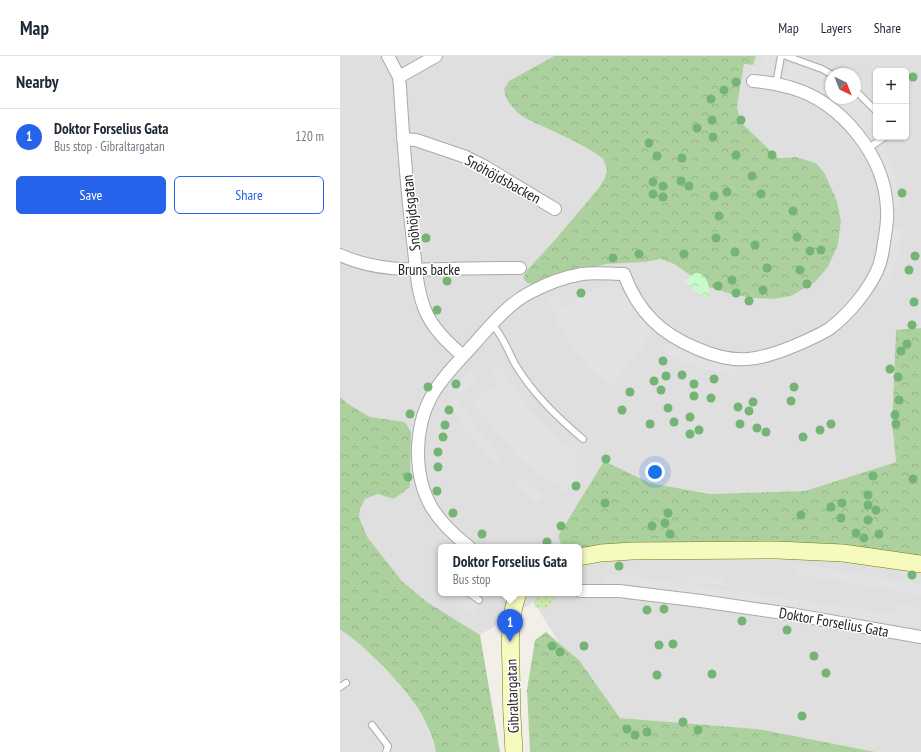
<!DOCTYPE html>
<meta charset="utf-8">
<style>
:root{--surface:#fff;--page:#f2f2f3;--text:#1f2937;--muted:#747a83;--line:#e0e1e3;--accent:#2563eb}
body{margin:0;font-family:"PT Sans Narrow",sans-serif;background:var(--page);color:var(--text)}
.controls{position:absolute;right:12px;top:12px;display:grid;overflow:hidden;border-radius:6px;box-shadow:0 1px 3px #0004}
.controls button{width:36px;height:36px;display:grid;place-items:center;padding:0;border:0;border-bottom:1px solid var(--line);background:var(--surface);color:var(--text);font:20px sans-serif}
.compass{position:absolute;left:485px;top:12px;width:36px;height:36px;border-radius:50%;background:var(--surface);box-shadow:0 1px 3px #0004;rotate:137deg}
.you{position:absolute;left:315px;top:416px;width:14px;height:14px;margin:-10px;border:3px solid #fff;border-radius:50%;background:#1a73e8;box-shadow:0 0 0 6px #1a73e833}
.badge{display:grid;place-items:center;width:26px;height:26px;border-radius:50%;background:var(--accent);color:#fff;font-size:13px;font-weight:700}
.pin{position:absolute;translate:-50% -33px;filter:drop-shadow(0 1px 2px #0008)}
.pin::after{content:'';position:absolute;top:21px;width:14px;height:12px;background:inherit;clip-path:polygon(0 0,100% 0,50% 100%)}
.popup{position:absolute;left:98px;top:488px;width:144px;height:52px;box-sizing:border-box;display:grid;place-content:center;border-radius:6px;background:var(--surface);filter:drop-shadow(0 1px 3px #0005);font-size:13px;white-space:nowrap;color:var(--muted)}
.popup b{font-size:15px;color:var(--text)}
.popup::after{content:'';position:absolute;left:50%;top:100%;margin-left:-8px;border:8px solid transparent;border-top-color:var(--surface)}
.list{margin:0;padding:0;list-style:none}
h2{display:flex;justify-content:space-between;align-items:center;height:52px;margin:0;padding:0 16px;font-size:17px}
h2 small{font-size:13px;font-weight:400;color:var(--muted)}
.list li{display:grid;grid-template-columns:26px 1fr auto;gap:12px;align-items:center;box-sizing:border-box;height:56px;padding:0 16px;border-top:1px solid var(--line)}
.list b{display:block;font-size:15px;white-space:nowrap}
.list p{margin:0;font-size:13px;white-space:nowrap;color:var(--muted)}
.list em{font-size:13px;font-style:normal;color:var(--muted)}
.actions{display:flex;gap:8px;padding:12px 16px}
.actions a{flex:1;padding:9px 0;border:1px solid var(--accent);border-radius:6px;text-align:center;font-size:14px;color:var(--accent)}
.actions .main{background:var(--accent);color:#fff}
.map{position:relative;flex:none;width:581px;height:696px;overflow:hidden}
header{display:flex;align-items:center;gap:24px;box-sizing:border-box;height:56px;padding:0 20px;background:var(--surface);border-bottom:1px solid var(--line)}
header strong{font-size:19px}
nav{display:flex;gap:22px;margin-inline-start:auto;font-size:14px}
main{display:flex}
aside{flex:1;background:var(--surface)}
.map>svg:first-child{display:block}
.residential{fill:#e0dfdf;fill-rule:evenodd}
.grass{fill:url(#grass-dots)}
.forest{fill:url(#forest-crowns)}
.park{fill:url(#park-crowns)}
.parking{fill:#e2e2e2}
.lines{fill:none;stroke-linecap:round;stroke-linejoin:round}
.lane-casing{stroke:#a9a9a9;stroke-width:8}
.street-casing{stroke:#a9a9a9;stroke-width:14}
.secondary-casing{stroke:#707d05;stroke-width:18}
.lane{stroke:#fff;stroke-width:6}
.street{stroke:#fff;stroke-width:12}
.secondary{stroke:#f7fabf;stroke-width:17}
.tree{fill:#74b475}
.labels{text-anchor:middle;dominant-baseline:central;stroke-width:3;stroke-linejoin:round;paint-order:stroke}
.street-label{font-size:15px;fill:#222;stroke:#fff}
</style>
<header>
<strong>Map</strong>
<nav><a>Map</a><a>Layers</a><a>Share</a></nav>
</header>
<main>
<aside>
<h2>Nearby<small></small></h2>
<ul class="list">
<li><span class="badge">1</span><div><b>Doktor Forselius Gata</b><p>Bus stop · Gibraltargatan</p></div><em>120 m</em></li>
</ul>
<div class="actions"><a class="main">Save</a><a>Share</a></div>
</aside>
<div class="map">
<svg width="581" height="696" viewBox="0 0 581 696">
<defs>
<pattern id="grass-dots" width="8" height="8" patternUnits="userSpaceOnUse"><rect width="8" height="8" fill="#cdebb0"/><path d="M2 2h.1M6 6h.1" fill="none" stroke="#b0c997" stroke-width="1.8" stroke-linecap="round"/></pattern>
<pattern id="forest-crowns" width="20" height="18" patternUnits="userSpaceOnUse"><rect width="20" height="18" fill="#add19e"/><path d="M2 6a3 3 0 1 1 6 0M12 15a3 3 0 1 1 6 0" fill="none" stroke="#95b388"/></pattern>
<pattern id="park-crowns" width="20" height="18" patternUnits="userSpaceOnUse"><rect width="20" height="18" fill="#c8facc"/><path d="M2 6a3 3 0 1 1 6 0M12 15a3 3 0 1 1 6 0" fill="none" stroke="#acd6af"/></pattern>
</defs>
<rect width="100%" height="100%" fill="#f2efe9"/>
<path class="residential" d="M0,0h214l-45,25 -5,8 1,6 4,8 22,18 39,18 22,12 11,8 4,10 -2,9 -7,11 -45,53 -25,27 36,4 43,-9 38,-2 16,-3 13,5 32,22 45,12 23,1 17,-3 37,-29 10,-22 3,-24 -4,-20 -12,-27 -29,-17 -18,1 -37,-36 -4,-15 7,-43 9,1 3,-9h165v272l-25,3 -4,92 4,39 -91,29 -95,3 -60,-11 -46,-22 -46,75 4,11h-121v46h138v-41l342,7v193h-45l-118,-23 -138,-11 -41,-58 -20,-17 -25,-41 -54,33 -53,-33 -25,-21 -34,-43 -9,-21 1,-8 5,-10 13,-5 16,5 16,-12 -5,-65 -35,-5 -23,-14 -7,-6zM536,15h30v66h-30zM491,18h24v24h-24z
M0,574l7,3 26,24 33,33 20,33 10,29h-96z"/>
<path class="grass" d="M206,538l9,3 -7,9 1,4 -14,-3 -1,-3c2,-6 5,-10 12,-10z"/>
<path class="forest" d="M214,0h202l-3,9 -9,-1 -7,43 4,15 37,36 18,-1 20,6 9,11 12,27 4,20 -3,24 -10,22 -13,15 -24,14 -17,3 -23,-1 -20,-4 -25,-8 -32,-22 -13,-5 -16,3 -38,2 -43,9 -31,11 -6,-1 -4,-5 5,-9 25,-27 45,-53 7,-11 2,-9 -4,-10 -11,-8 -22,-12 -39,-18 -12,-7 -10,-11 -4,-8 -1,-6 5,-8z
M581,272v231l-342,-7v-5h-17l-4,-11 46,-75 46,22 60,11 95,-3 91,-29 -4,-39 4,-93z
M0,341l7,6 23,14 35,5 6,10 -1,55 -16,12 -16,-5 -13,5 -5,10 -1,8 9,21 34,43 25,21 53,33 20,117h-64c-8,-41 -40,-74 -69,-101 -9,-8 -17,-16 -27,-21z
M206,576l33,28 41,58 138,11 118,23h-346l-3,-62 8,-50z"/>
<path class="park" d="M355,217c3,0 5,0 7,2 7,4 8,16 6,23l-10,-5 -13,-12z"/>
<path class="parking" d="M423,0h12l-3,22 -21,-3 1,-9 9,1z
M448,6l26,8 17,9v19h24v-2l21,22v15l-4,-5 -9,5 -12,-14 -21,-18 -46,-20z
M544,91l12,29 4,16 2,15 -9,3 -3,-19 -10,-32 -4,-8z
M553,172h9l-1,16 -6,21 -9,23 -7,-3 7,-16 4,-15z
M279,231l21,30 12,13 -10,18 -32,38 -19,-17 -16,-18 -17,-27 -10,-25 9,-6 7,15 32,-20z
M327,288l38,17 30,6v8l-34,-6 -17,-7 -21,-11z
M159,311l30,42 30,30 20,15 -7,11 8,6 -15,21 -20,-15 -2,1 -21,-18 -24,-25 -26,-34 27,-17 -7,-12z
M131,314l6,8 -17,16 -7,-7z
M116,341l23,35 23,26 -7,6 -23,-26 -24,-35z
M181,421l23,20 -6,7 -24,-21z
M456,507l125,21v11l-126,-21z
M266,517l291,41 2,-10 21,4 -2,19 -313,-44z
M349,518l36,5 -1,7 -36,-4z
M106,537h38l-8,12 3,3 -5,8 -29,-21z"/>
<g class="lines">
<g class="lane-casing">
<path id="lane" d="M446,0l36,13 9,5
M436,28l5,-28
M515,34l21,21
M527,93l18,-12
M152,268c11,12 16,27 23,40 18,30 42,53 68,75
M129,537l10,7
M0,631l6,-4
M32,669l16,21 -2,6"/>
</g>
<g class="street-casing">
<path id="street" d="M48,0l11,21 1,10c3,51 7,103 13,154 3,23 3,47 12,69 8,19 23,33 38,46
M59,21l37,-21
M63,83l13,1 50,17 16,8 73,44
M0,199c35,16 72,15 109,14 24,-1 47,-1 71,-1
M129,491c-14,-11 -28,-24 -37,-39 -19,-32 -18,-79 -1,-111 11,-20 29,-37 44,-54 16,-18 34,-40 56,-51 15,-8 34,-15 51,-18 14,-2 29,0 42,0 14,38 37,60 74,75 37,16 60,12 96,-3 12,-5 24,-10 35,-17 19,-14 38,-37 48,-58 4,-9 6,-20 7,-29 2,-11 4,-22 3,-33 -2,-53 -45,-106 -95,-121 -13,-4 -26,-6 -39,-7
M240,535h39l82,10 89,13 131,23"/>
</g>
<g class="secondary-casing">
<path id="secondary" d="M239,501l22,-4 31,-2 145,-1 66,3 78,11
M174,696c-2,-28 -3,-55 -3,-83 -1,-25 -2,-52 7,-76"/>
</g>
<use href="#lane" class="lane"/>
<use href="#street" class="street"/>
<use href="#secondary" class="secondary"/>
</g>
<g class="tree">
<circle cx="573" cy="21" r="4.5"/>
<circle cx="396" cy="26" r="4.5"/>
<circle cx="384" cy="34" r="4.5"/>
<circle cx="371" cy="43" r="4.5"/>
<circle cx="372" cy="64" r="4.5"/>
<circle cx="401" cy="64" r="4.5"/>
<circle cx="357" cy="72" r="4.5"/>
<circle cx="373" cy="81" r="4.5"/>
<circle cx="309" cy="87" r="4.5"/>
<circle cx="396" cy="99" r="4.5"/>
<circle cx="432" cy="99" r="4.5"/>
<circle cx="317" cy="100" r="4.5"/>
<circle cx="342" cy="102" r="4.5"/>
<circle cx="412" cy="120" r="4.5"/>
<circle cx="341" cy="125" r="4.5"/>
<circle cx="313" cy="126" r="4.5"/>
<circle cx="323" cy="130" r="4.5"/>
<circle cx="349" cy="130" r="4.5"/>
<circle cx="387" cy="136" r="4.5"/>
<circle cx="562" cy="137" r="4.5"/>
<circle cx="313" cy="138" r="4.5"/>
<circle cx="421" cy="138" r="4.5"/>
<circle cx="374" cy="140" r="4.5"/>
<circle cx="323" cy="141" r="4.5"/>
<circle cx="453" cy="155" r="4.5"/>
<circle cx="379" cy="160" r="4.5"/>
<circle cx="457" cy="181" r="4.5"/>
<circle cx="86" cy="182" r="4.5"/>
<circle cx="376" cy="182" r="4.5"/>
<circle cx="415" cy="189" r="4.5"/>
<circle cx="481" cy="194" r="4.5"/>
<circle cx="470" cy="195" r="4.5"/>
<circle cx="395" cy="196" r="4.5"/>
<circle cx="299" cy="198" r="4.5"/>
<circle cx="344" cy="198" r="4.5"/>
<circle cx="575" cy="200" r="4.5"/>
<circle cx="273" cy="202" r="4.5"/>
<circle cx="427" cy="212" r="4.5"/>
<circle cx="460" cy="214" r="4.5"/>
<circle cx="569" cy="214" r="4.5"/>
<circle cx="392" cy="224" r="4.5"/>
<circle cx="107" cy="225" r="4.5"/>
<circle cx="467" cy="228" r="4.5"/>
<circle cx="378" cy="230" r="4.5"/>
<circle cx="423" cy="234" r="4.5"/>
<circle cx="241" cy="237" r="4.5"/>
<circle cx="396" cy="237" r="4.5"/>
<circle cx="409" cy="245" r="4.5"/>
<circle cx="574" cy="246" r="4.5"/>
<circle cx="97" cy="254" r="4.5"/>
<circle cx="572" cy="269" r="4.5"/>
<circle cx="567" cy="288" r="4.5"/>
<circle cx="561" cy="295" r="4.5"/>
<circle cx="323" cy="305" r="4.5"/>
<circle cx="550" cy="313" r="4.5"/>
<circle cx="342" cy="319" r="4.5"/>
<circle cx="326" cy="320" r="4.5"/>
<circle cx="558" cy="321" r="4.5"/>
<circle cx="374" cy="323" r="4.5"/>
<circle cx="314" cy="325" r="4.5"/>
<circle cx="116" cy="328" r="4.5"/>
<circle cx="354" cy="328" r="4.5"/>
<circle cx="88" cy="331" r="4.5"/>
<circle cx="454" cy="331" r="4.5"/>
<circle cx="321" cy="334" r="4.5"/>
<circle cx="290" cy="336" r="4.5"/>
<circle cx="354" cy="340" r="4.5"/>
<circle cx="371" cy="342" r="4.5"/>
<circle cx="559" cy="344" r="4.5"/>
<circle cx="451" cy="345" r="4.5"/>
<circle cx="413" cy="346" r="4.5"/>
<circle cx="398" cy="351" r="4.5"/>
<circle cx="328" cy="352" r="4.5"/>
<circle cx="109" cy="354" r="4.5"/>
<circle cx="282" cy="354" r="4.5"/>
<circle cx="409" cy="355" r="4.5"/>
<circle cx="70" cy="358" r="4.5"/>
<circle cx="555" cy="359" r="4.5"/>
<circle cx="350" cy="361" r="4.5"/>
<circle cx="334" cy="366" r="4.5"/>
<circle cx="310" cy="368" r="4.5"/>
<circle cx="400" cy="368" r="4.5"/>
<circle cx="491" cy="368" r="4.5"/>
<circle cx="556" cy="368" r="4.5"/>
<circle cx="105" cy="369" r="4.5"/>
<circle cx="417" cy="372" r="4.5"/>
<circle cx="359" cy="374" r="4.5"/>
<circle cx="480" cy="374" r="4.5"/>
<circle cx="426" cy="376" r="4.5"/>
<circle cx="350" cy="378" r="4.5"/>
<circle cx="103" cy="381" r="4.5"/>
<circle cx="463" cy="381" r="4.5"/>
<circle cx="98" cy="396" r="4.5"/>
<circle cx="266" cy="403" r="4.5"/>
<circle cx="98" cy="411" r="4.5"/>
<circle cx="533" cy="420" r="4.5"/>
<circle cx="68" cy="421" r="4.5"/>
<circle cx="573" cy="423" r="4.5"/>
<circle cx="236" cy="430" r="4.5"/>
<circle cx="97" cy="435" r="4.5"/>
<circle cx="528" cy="439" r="4.5"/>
<circle cx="265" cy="447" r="4.5"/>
<circle cx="502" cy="447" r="4.5"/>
<circle cx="528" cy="449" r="4.5"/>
<circle cx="491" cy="451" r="4.5"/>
<circle cx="536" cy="454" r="4.5"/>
<circle cx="113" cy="457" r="4.5"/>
<circle cx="328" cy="457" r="4.5"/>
<circle cx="461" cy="459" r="4.5"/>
<circle cx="501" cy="462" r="4.5"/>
<circle cx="528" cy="464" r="4.5"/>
<circle cx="325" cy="467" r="4.5"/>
<circle cx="221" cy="470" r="4.5"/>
<circle cx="312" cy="470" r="4.5"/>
<circle cx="516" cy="477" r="4.5"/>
<circle cx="142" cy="478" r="4.5"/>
<circle cx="330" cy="478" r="4.5"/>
<circle cx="539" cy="478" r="4.5"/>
<circle cx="524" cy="482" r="4.5"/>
<circle cx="207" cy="486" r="4.5"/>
<circle cx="279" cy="510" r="4.5"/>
<circle cx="572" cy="519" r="4.5"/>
<circle cx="324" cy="553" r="4.5"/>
<circle cx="307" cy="554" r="4.5"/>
<circle cx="402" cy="565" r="4.5"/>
<circle cx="447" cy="574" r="4.5"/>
<circle cx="333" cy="588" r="4.5"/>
<circle cx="319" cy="589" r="4.5"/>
<circle cx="212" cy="590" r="4.5"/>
<circle cx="244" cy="590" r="4.5"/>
<circle cx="220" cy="596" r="4.5"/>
<circle cx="474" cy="600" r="4.5"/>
<circle cx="486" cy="617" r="4.5"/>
<circle cx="372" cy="618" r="4.5"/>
<circle cx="317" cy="619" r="4.5"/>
<circle cx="462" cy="660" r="4.5"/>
<circle cx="343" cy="666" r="4.5"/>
<circle cx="287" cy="673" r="4.5"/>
<circle cx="358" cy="674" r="4.5"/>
<circle cx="307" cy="676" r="4.5"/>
<circle cx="295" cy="679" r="4.5"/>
</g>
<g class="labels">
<g class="street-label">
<text transform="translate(163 123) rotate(29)">Snöhöjdsbacken</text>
<text transform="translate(71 157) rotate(-96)">Snöhöjdsgatan</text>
<text x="89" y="213">Bruns backe</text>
<text transform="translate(494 566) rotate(10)">Doktor Forselius Gata</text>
<text transform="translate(172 640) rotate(-92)">Gibraltargatan</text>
</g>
</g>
</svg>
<div class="controls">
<button>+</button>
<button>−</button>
</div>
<svg class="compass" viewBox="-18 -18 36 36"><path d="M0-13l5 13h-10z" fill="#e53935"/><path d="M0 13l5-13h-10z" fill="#747a83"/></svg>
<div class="you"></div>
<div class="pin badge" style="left:170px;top:586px">1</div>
<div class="popup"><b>Doktor Forselius Gata</b>Bus stop</div>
</div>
</main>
